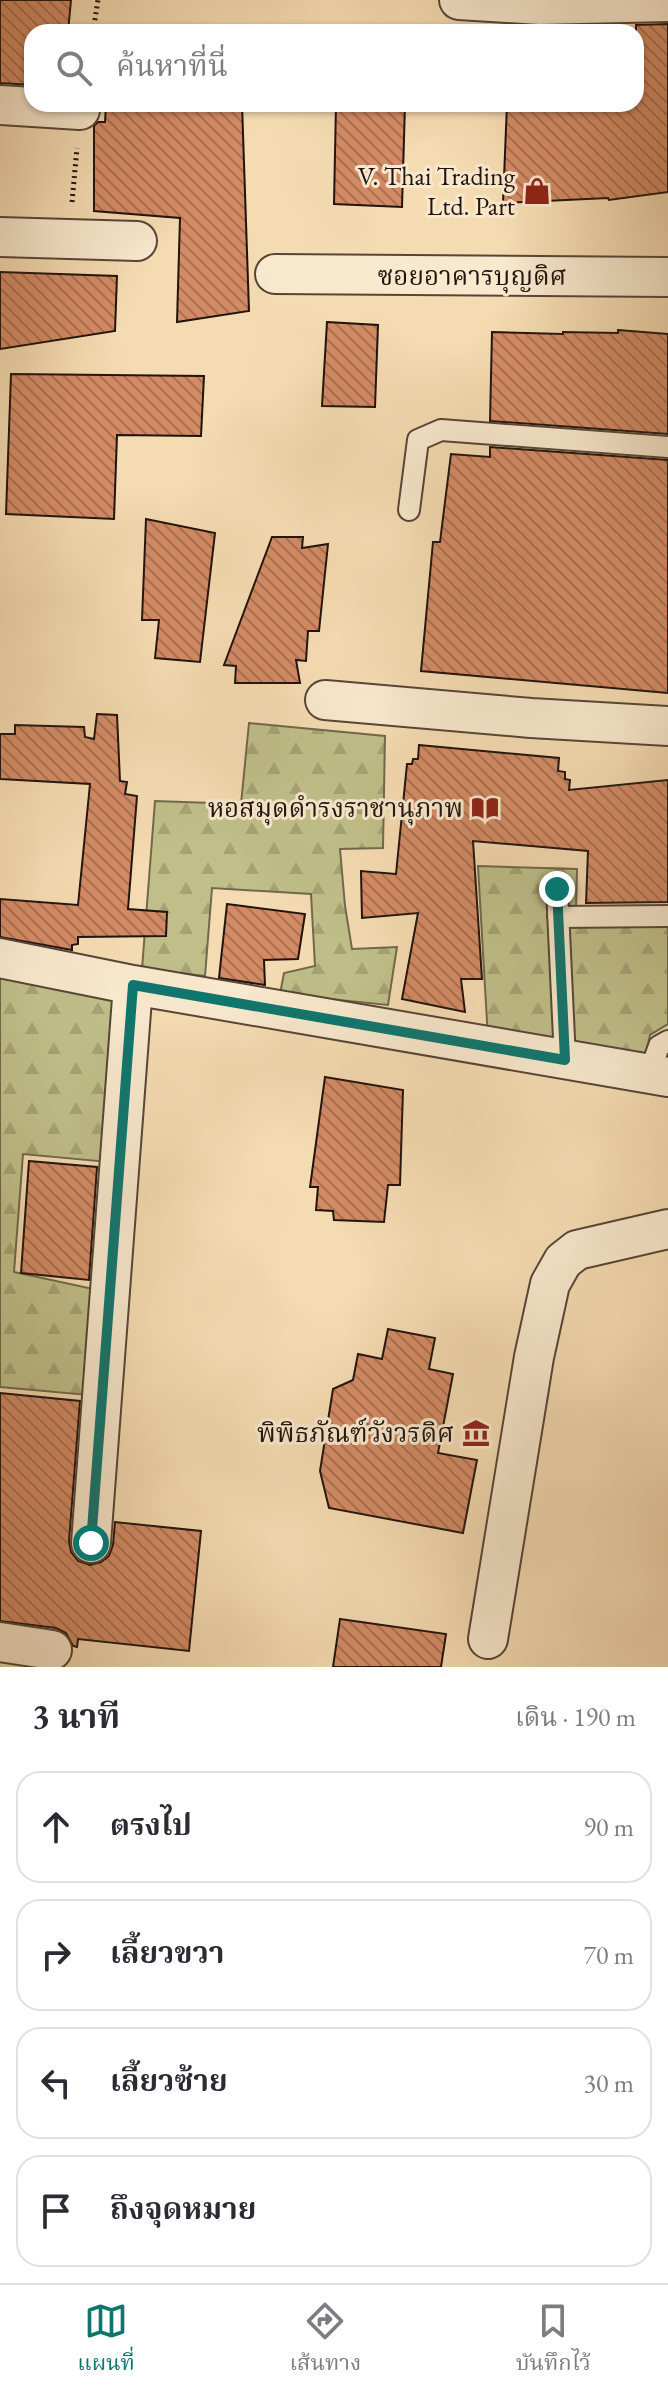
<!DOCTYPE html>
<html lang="th">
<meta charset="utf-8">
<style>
:root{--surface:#fff;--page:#f2f2f3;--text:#2b2b33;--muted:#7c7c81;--line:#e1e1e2;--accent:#0f766e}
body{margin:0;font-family:"EB Garamond","Noto Serif Thai",serif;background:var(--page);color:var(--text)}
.stop{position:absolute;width:24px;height:24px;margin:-18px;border:6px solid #0f766e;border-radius:50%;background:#fff}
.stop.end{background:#0f766e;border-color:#fff;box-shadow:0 2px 8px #0008}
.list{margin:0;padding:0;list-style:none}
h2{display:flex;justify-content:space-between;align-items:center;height:104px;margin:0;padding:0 32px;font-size:34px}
h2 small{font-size:26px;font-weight:400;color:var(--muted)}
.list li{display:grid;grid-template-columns:52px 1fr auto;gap:24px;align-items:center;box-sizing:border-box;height:112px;margin:0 16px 16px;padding:0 16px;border:2px solid var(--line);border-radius:24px}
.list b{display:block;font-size:30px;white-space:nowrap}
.list em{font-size:26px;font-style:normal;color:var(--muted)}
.icon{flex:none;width:44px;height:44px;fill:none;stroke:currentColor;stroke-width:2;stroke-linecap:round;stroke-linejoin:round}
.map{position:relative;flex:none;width:668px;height:1667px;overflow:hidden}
.search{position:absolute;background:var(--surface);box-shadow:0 2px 6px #0004;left:24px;right:24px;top:24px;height:88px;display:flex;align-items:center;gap:20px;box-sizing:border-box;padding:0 28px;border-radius:24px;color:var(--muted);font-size:30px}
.sheet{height:616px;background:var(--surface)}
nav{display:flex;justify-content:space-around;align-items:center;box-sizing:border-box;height:112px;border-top:2px solid var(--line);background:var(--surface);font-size:22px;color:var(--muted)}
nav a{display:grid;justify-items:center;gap:4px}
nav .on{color:var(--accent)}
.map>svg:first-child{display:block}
.forest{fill:url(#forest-firs);stroke:#70694c;stroke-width:2}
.building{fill:url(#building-back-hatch);stroke:#21130e;stroke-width:2}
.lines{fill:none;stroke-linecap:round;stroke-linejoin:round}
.service-casing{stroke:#564537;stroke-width:24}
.minor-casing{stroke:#564537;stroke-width:42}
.path{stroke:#21130e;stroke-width:5;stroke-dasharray:2 4;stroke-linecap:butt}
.service{stroke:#f8e8cd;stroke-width:20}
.minor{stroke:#f8e8cd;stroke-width:38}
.route{stroke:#0f766e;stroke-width:10}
.labels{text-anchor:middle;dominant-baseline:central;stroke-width:6;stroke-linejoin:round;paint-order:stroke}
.poi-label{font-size:26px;fill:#21130e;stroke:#f8e8cd;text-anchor:end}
.street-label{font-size:26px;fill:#21130e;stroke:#f8e8cd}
</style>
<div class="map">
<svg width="668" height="1667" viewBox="0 0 668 1667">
<defs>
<pattern id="forest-firs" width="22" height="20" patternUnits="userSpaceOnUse" patternTransform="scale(2)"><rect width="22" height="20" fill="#c0bf89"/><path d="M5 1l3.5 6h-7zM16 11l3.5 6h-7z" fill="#a5a375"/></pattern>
<pattern id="building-back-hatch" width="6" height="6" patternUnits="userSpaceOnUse" patternTransform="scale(2)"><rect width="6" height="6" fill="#d38b65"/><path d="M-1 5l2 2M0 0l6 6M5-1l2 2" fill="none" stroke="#ab7052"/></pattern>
</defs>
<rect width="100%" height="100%" fill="#f5dbb2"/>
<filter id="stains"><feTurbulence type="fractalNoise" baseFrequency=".0025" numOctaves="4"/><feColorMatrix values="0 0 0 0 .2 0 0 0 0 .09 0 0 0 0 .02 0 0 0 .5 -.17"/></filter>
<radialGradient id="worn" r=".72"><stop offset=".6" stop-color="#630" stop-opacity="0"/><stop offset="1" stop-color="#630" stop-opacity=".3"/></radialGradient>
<path class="forest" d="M249,723l136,13 -2,112 -43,1 5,57 7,43 45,-2 -9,58 -108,-11 4,-21 31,-7 -4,-72 -99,-6 -7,88 -63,-7 13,-168 86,3z
M478,866l99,3 -1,40 92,11v104l-18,11 -6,29 -156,-25z
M0,967l133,27 -14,169 -96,-9 -9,118 84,18 -10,105 -88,-8z"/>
<path class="building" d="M0,0h71l-3,32h-36v53l-32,-2z
M668,24v168l-59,8 -1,-2 -105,5 4,-99h129v-79z
M106,104h136l7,207 -72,11 3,-104 -86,-7v-85l4,-4h7z
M336,104h69l-3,103 -68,-3z
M0,272l117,4 -2,55 -115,18z
M327,322l51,3 -3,82 -53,-1z
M618,330l50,4v100l-178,-13 2,-89 71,2v-2l55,1z
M11,374l193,2 -3,60 -84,-1 -3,84 -108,-5z
M490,447l178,13v233l-247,-22 12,-129h7l11,-88 39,3z
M146,519l69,14 -15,129 -45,-4 4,-38h-17z
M272,537h31l-1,11 26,-4 -9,87h-11l-2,30 -10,-1 4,23h-65l1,-17 -12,-1z
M97,714l20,1 3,66 7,1 -2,12 12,2 -9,113 39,3 -1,24 -88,1v7l-6,1v5l-72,-13v-38l78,6 12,-121 -90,-5v-45h15v-9l69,2 1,10 9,2z
M419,745l140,13 -1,13 7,1v7l5,1 -1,10 99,-10v122l-82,1 2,-52 -115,-10 9,138h-21l4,33 -63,-13 16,-86 -56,5 -1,-47 35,3 11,-110h5l1,-5h5z
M227,904l78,10 -7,45 -34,1 1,25 -46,-7z
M325,1077l78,13 -3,95h-12l-4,37 -50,-2 -1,-9 -17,-1 2,-23h-8z
M29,1161l68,6 -8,113 -68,-7z
M388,1329l47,9 -6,31 24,5 -15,79 39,7 -14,73 -134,-25 -9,-37 13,-82 20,-9 5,-26 24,5z
M0,1393l80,8 -11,140 2,11 7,9 12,4 11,-3 8,-6 4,-11 2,-23 86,9 -12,120 -111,-12 -1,8 -4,-1 -7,-13 -10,-5 -56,-7z
M340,1619l106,15 -5,33h-108z"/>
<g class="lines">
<g class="service-casing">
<path id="service" d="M409,510l9,-70 23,-10 227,17
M557,889l8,171
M558,917l110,-1
M649,1074l10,-28 9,-5"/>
</g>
<g class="minor-casing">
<path id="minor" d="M459,0l81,5 128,-3
M0,105l80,5
M0,237l137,4
M275,274l393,3
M325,700l206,18 137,8
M0,958l133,27 535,92
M91,1543l42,-558
M488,1639l46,-282 16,-73 13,-23 14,-11 91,-21
M0,1642l52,8"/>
</g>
<path class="path" d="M93,32l5,-32
M72,202l5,-54"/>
<use href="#service" class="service"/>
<use href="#minor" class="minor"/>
</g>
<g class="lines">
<path class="route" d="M91,1543l42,-558 432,75 -8,-171"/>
</g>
<defs>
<g id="shop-bare" transform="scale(2.16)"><path d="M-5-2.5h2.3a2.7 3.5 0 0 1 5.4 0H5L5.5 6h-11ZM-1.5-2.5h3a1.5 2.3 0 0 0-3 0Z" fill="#8f2418" stroke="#f8e8cd" stroke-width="2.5" paint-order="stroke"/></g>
<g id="library-bare" transform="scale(2.16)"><path d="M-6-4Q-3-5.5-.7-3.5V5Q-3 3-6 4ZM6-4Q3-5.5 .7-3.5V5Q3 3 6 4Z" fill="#8f2418" stroke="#f8e8cd" stroke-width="2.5" paint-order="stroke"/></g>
<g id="museum-bare" transform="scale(2.16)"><path d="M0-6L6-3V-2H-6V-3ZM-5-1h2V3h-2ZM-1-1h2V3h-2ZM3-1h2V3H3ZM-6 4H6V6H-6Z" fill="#8f2418" stroke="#f8e8cd" stroke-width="2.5" paint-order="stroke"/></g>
</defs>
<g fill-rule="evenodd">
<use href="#shop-bare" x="537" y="191"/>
<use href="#library-bare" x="485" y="808"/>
<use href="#museum-bare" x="476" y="1433"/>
</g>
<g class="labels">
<g class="poi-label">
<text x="515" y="176">V. Thai Trading<tspan x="515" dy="30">Ltd. Part</tspan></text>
<text x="463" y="808">หอสมุดดำรงราชานุภาพ</text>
<text x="454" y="1433">พิพิธภัณฑ์วังวรดิศ</text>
</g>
<g class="street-label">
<text x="472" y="276">ซอยอาคารบุญดิศ</text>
</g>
</g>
<rect width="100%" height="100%" filter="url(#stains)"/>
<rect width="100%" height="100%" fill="url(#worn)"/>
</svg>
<div class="stop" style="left:91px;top:1543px"></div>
<div class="stop end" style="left:557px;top:889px"></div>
<div class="search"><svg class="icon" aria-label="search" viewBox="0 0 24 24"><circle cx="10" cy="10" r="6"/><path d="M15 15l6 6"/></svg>ค้นหาที่นี่</div>
</div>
<section class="sheet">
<h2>3 นาที<small>เดิน · 190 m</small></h2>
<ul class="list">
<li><svg class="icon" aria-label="ahead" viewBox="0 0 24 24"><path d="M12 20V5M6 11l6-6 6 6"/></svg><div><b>ตรงไป</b></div><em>90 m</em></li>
<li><svg class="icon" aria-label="right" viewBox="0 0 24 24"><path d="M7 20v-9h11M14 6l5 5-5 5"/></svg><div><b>เลี้ยวขวา</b></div><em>70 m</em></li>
<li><svg class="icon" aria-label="left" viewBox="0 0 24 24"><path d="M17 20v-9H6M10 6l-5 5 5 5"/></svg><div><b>เลี้ยวซ้าย</b></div><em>30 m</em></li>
<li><svg class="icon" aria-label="arrive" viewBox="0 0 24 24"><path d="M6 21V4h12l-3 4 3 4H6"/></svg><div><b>ถึงจุดหมาย</b></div></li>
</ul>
</section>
<nav>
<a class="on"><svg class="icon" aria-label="map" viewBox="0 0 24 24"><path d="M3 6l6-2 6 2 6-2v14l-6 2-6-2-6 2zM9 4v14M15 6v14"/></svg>แผนที่</a>
<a><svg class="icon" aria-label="directions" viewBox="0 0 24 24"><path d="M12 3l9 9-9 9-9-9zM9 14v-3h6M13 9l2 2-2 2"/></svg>เส้นทาง</a>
<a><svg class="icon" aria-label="saved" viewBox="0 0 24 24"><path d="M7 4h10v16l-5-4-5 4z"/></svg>บันทึกไว้</a>
</nav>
